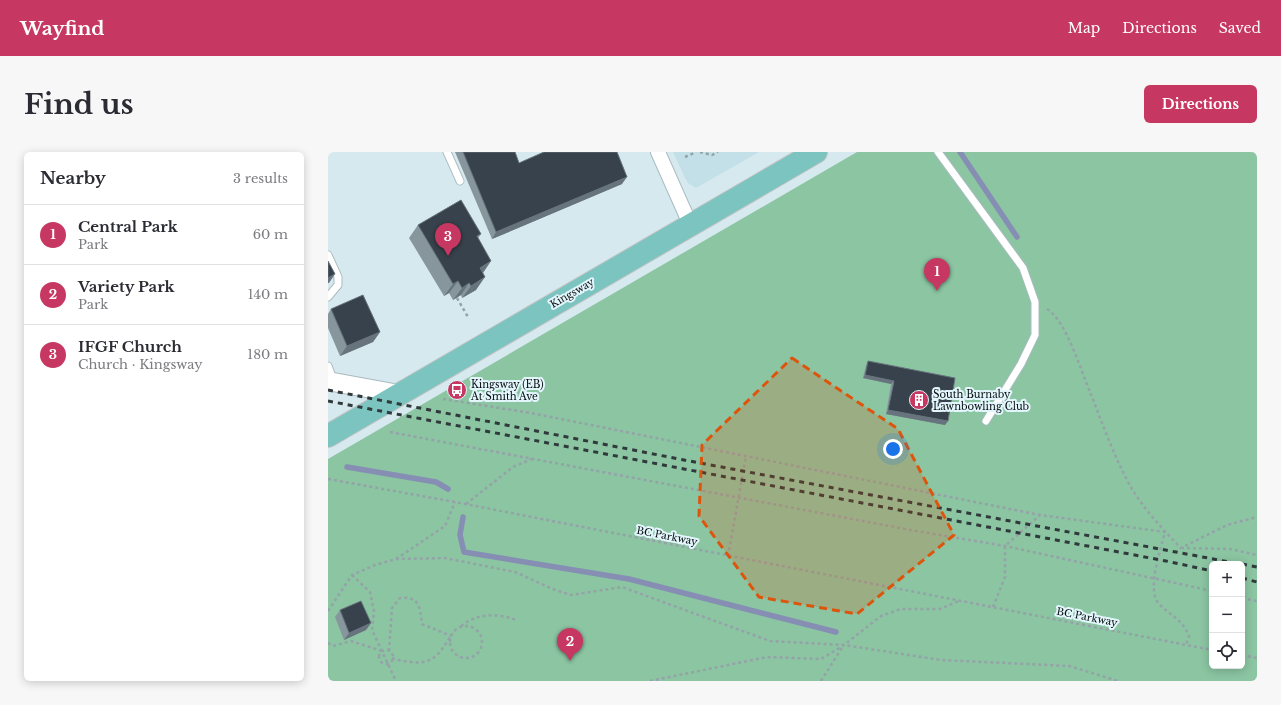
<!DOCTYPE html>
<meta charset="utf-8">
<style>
:root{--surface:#fff;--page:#f7f7f7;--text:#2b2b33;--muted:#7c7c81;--line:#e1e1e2;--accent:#c63761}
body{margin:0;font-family:"Libre Baskerville",serif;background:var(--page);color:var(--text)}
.controls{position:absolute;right:12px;bottom:12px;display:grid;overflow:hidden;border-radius:6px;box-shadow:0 2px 10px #0003}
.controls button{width:36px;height:36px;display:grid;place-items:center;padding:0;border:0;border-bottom:1px solid var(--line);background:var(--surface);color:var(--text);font:20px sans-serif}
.you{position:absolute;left:565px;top:297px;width:14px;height:14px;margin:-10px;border:3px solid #fff;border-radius:50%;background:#1a73e8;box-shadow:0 0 0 6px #1a73e833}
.badge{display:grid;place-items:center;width:26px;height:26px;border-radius:50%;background:var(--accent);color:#fff;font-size:13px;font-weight:700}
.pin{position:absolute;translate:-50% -33px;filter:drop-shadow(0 1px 2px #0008)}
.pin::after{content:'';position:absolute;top:21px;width:14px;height:12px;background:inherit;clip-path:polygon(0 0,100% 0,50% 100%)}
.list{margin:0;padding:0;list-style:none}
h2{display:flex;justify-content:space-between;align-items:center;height:52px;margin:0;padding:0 16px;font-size:17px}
h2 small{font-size:13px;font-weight:400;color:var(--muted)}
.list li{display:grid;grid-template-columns:26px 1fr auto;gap:12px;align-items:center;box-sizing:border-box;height:60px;padding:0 16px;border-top:1px solid var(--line)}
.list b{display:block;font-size:15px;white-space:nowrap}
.list p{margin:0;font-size:13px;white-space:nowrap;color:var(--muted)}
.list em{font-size:13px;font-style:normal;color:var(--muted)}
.icon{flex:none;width:22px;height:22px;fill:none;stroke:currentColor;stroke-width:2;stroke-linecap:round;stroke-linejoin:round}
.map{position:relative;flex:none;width:929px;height:529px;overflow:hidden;border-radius:6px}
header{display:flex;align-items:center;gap:24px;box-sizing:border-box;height:56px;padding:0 20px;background:var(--accent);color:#fff}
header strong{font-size:19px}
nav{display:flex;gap:22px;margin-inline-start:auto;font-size:14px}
.intro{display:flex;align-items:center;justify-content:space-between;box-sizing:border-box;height:96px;padding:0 24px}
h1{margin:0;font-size:28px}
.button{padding:10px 18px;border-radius:6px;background:var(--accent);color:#fff;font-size:14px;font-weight:700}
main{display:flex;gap:24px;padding:0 24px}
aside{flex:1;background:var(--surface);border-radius:6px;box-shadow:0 2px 10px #0003}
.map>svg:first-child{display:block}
.built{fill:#c3dfe7}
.green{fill:#8bc5a2;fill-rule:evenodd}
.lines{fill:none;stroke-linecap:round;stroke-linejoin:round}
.stream{stroke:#868eb4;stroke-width:5.5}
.service-casing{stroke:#a9bbc0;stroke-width:9}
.minor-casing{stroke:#a9bbc0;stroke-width:16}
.tertiary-casing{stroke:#a9bbc0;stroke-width:20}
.primary-casing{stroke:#c4c5c6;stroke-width:24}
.path{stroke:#94a3a7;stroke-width:2.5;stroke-dasharray:3 3;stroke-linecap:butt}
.service{stroke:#fff;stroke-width:7}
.minor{stroke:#fff;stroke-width:14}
.tertiary{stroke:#fff;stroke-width:18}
.primary{stroke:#7cc4bf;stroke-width:22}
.rail{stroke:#30393b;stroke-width:3;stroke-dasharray:5 5;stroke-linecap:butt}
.wall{fill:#87969d}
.shaded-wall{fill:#67747d}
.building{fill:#38424c;stroke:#67747d}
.marked{fill:#dd550c;fill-opacity:0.2;stroke:#dd550c;stroke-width:3;stroke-dasharray:8 5;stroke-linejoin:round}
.labels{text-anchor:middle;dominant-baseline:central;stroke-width:4;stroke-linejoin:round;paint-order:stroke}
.street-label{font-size:10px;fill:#080e10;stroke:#e3f6fc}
.poi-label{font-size:10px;fill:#080e10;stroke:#e3f6fc;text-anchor:start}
</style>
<header>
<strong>Wayfind</strong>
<nav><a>Map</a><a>Directions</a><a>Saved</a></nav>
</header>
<div class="intro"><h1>Find us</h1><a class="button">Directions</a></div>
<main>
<aside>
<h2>Nearby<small>3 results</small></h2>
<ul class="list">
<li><span class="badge">1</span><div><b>Central Park</b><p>Park</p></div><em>60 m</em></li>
<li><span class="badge">2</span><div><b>Variety Park</b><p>Park</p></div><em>140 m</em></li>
<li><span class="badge">3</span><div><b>IFGF Church</b><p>Church · Kingsway</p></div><em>180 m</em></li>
</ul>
</aside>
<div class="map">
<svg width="929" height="529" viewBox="0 0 929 529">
<rect width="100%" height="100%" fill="#d6e9ee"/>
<path class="built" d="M345,0h86l-63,36 -8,-5 -3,-5z"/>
<path class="green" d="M529,0h400v529h-929v-222zM884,412h30v102h-30z"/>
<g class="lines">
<path class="stream" d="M632,0l57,85
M19,315l89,15 12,7
M135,365l-3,18 4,17 165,27 207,53"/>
<g class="service-casing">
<path id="service" d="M119,0l13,29
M610,0l85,116 12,34v33l-14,29 -35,57
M0,103l10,22v8l-10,12
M0,214l3,8 -2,7"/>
</g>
<g class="minor-casing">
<path id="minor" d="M330,0l32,72"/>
</g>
<g class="tertiary-casing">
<path id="tertiary" d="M0,229l71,13"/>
</g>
<g class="primary-casing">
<path id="primary" d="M0,284l488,-284"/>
</g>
<path class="path" d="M372,0l12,3 6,-3
M925,0h4
M357,5l11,-5
M129,146l11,19
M719,157c19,11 34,62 43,83 12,30 26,70 42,97 13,21 31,41 49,59l46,-23 30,-8
M115,247l88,14 509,102 125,17c-4,17 -19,58 -6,72 11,11 24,16 30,32l-3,9
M62,280l526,99 89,15 207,45
M0,327l127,23 757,148
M138,352l47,-37 19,-8
M853,396l49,1 27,6
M400,404l18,-100
M68,407l49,-33 10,-24
M24,423l18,17 4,19 -2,19 24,51
M914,446l15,3
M665,455l12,-30v-31l35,-31
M0,459l24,-36 23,-10 21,-6 49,-1 70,14 40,18 16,5 51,-8 148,54 74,4 97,15 128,6 49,15
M133,474c16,-13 37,-13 55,-6
M122 490a16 16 0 1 1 32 0a16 16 0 1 1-32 0Z
M0,491l5,3 18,-5 31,10
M51 505a7 7 0 1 1 14 0a7 7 0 1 1-14 0Z
M61,499l3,-43 8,-10c20,-2 20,10 22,26l29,12
M914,503l15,3
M64,506c7,3 13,3 19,4 23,3 29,-10 40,-26
M322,529l117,-24 54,2 23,-14 37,-29 20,-7h39l19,-8
M493,529l22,-35"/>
<use href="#service" class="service"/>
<use href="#minor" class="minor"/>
<use href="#tertiary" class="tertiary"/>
<use href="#primary" class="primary"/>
<path class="rail" d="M0,238l356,70 556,104
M0,249l838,160 46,10
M914,412l15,3
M914,426l15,4"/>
</g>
<path class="wall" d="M127,0h60l4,11 103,21 -130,55z
M90,73l63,9 -3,4 5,35 -7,17 -14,8 -1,-3 -8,5 -4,-7 -5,3 -35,-58z
M3,157l49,23 -7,10 -33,14 -12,-28v-14z
M540,209l87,17 -10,47 -59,-11 5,-30 -28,-6 3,-13z
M12,458l31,13 -5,7 -22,10 -9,-23z"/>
<path class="shaded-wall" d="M299,25l-5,7 -130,55 4,-7z
M163,109l-8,12 -3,-5z
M7,122l-6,9h-1v-5z
M157,125l-9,13 -14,8 9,-12z
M130,129l-9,12 -5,3 9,-12z
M141,131l-8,12 -8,5 9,-12z
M52,180l-7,10 -33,14 7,-10z
M537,223l29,6 -3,3 -28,-6z
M560,258l60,11 -3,4 -59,-11z
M43,471l-5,7 -22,10 5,-7z"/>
<path class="building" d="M135,0h52l4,11 25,-11h73l10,25 -131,55z
M133,48l20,34 -4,2 14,25 -11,7 5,9 -14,9 -2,-3 -7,5 -4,-7 -5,3 -35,-59z
M0,109l7,13 -7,4z
M35,143l17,37 -33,14 -16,-37z
M540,209l87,17 -7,43 -60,-11 6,-29 -29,-6z
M33,449l10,22 -22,10 -9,-23z"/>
<path class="marked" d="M464,206l106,71 56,106 -97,79 -98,-17 -60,-81 3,-71z"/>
<defs>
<g id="bus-disc" transform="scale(1)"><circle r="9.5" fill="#c63761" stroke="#e3f6fc"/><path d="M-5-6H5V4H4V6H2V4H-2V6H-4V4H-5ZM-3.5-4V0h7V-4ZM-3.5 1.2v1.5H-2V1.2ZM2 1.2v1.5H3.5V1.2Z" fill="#fff"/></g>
<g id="building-disc" transform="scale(1)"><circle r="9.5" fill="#c63761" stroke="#e3f6fc"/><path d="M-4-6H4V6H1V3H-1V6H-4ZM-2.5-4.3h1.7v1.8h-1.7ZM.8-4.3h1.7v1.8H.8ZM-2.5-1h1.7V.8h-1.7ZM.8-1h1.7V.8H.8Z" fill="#fff"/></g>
</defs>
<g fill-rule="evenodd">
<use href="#bus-disc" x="129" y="238"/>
<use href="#building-disc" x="591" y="248"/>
</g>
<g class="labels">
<g class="street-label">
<text transform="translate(244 141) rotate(-30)">Kingsway</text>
<text transform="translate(339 384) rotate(11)">BC Parkway</text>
<text transform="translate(759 465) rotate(11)">BC Parkway</text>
</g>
<g class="poi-label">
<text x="143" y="232">Kingsway (EB)<tspan x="143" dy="12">At Smith Ave</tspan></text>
<text x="605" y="242">South Burnaby<tspan x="605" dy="12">Lawnbowling Club</tspan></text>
</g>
</g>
</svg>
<div class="controls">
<button>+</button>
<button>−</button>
<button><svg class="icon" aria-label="locate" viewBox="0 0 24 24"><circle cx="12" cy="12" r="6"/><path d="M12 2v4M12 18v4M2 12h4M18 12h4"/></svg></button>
</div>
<div class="you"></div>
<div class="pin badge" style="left:609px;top:139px">1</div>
<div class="pin badge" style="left:242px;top:509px">2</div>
<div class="pin badge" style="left:120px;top:104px">3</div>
</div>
</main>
